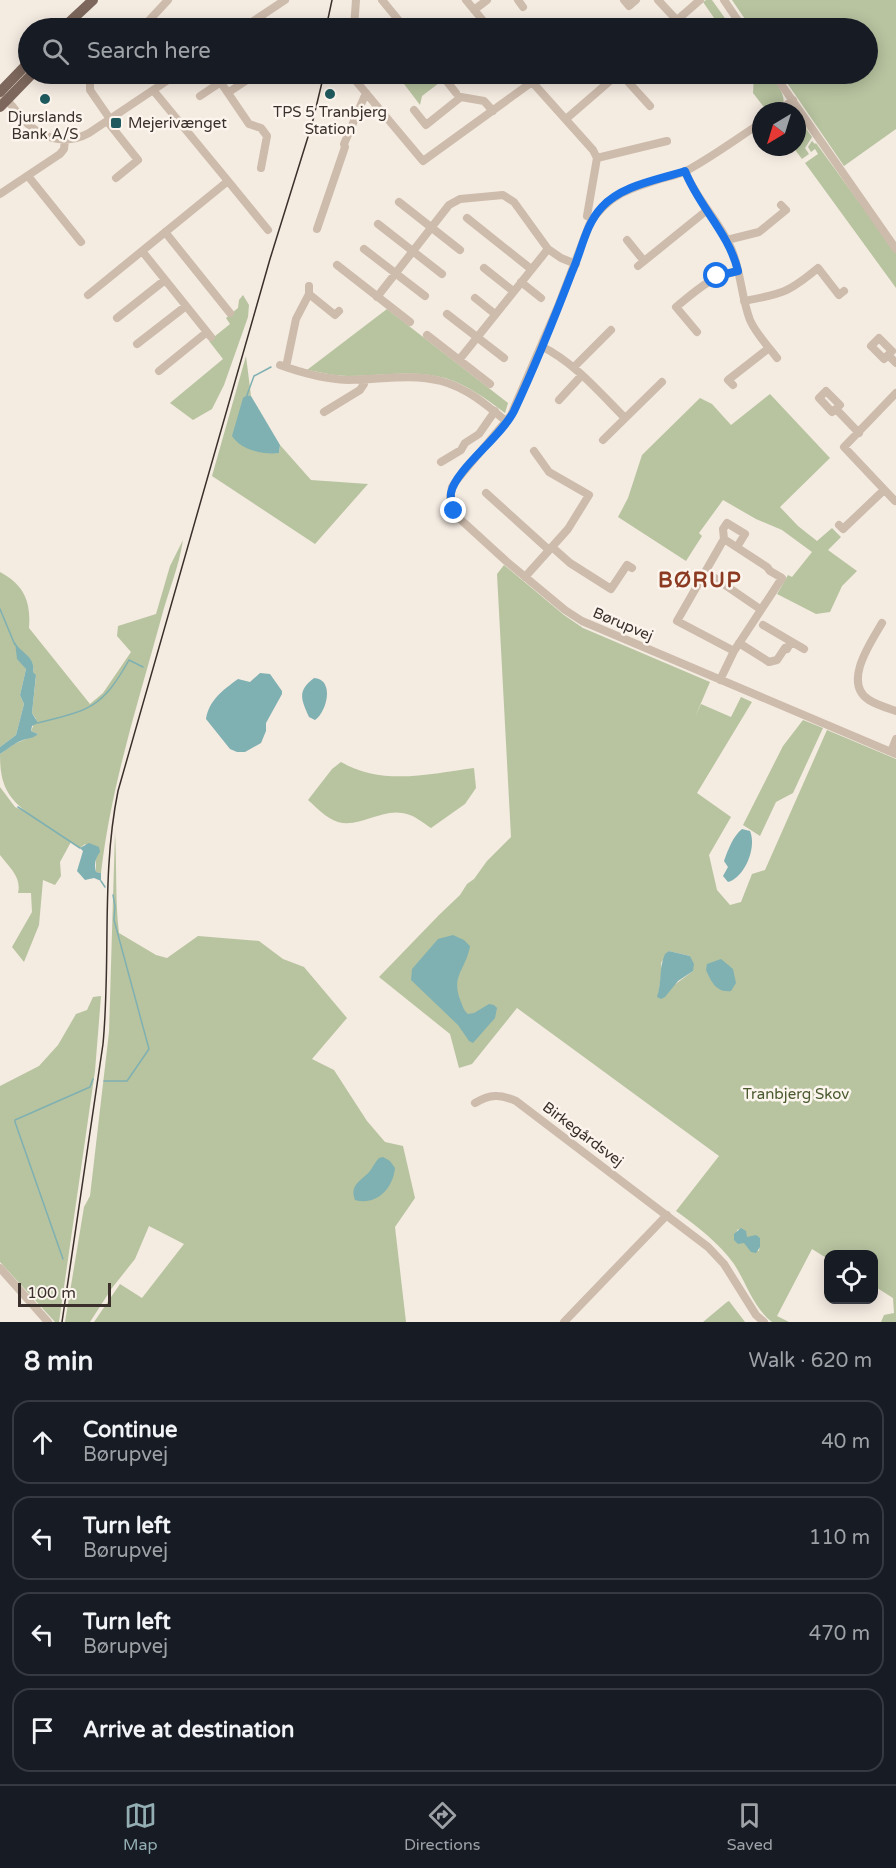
<!DOCTYPE html>
<meta charset="utf-8">
<style>
:root{--surface:#171b24;--page:#242831;--text:#f1f3f6;--muted:#9ea1a6;--line:#363941;--accent:#92aeb2}
body{margin:0;font-family:"Varela Round",sans-serif;background:var(--page);color:var(--text)}
.controls{position:absolute;right:18px;bottom:18px;display:grid;overflow:hidden;border-radius:12px;box-shadow:0 3px 15px #0003}
.controls button{width:54px;height:54px;display:grid;place-items:center;padding:0;border:0;border-bottom:2px solid var(--line);background:var(--surface);color:var(--text);font:30px sans-serif}
.compass{position:absolute;left:752px;top:102px;width:54px;height:54px;border-radius:50%;background:var(--surface);box-shadow:0 3px 15px #0003;rotate:218deg}
.scale{position:absolute;left:18px;bottom:15px;width:93px;box-sizing:border-box;padding-left:6px;border:3px solid #3b302b;border-top:0;font-size:16px;line-height:21px;white-space:nowrap;color:#3b302b;-webkit-text-stroke:4px #fbf5ee;paint-order:stroke}
.stop{position:absolute;width:18px;height:18px;margin:-14px;border:4px solid #1a73e8;border-radius:50%;background:#fff}
.stop.end{background:#1a73e8;border-color:#fff;box-shadow:0 2px 6px #0008}
.list{margin:0;padding:0;list-style:none}
h2{display:flex;justify-content:space-between;align-items:center;height:78px;margin:0;padding:0 24px;font-size:26px}
h2 small{font-size:20px;font-weight:400;color:var(--muted)}
.list li{display:grid;grid-template-columns:39px 1fr auto;gap:18px;align-items:center;box-sizing:border-box;height:84px;margin:0 12px 12px;padding:0 12px;border:2px solid var(--line);border-radius:18px}
.list b{display:block;font-size:22px;white-space:nowrap}
.list p{margin:0;font-size:20px;white-space:nowrap;color:var(--muted)}
.list em{font-size:20px;font-style:normal;color:var(--muted)}
.icon{flex:none;width:33px;height:33px;fill:none;stroke:currentColor;stroke-width:2;stroke-linecap:round;stroke-linejoin:round}
.map{position:relative;flex:none;width:896px;height:1322px;overflow:hidden}
.search{position:absolute;background:var(--surface);box-shadow:0 3px 15px #0003;left:18px;right:18px;top:18px;height:66px;display:flex;align-items:center;gap:15px;box-sizing:border-box;padding:0 21px;border-radius:33px;color:var(--muted);font-size:22px}
.sheet{height:462px;background:var(--surface)}
nav{display:flex;justify-content:space-around;align-items:center;box-sizing:border-box;height:84px;border-top:2px solid var(--line);background:var(--surface);font-size:16px;color:var(--muted)}
nav a{display:grid;justify-items:center;gap:3px}
nav .on{color:var(--accent)}
.map>svg:first-child{display:block}
.green{fill:#b8c4a0;fill-rule:evenodd}
.water{fill:#7fb0b2}
.lines{fill:none;stroke-linecap:round;stroke-linejoin:round}
.stream{stroke:#7fb0b2;stroke-width:1.5}
.minor{stroke:#cdbbac;stroke-width:8}
.major{stroke:#7d675c;stroke-width:10}
.tram{stroke:#3b302b;stroke-width:1.5}
.route{stroke:#1a73e8;stroke-width:8}
.poi-dot{fill:#1f5a5e;stroke:#fbf5ee;stroke-width:2}
.labels{text-anchor:middle;dominant-baseline:central;stroke-width:5;stroke-linejoin:round;paint-order:stroke}
.poi-label{font-size:15px;fill:#3b302b;stroke:#fbf5ee}
.street-label{font-size:15px;fill:#3b302b;stroke:#fbf5ee}
.park-label{font-size:15px;fill:#4a5a2e;stroke:#fbf5ee}
.district-label{font-size:21px;font-weight:bold;letter-spacing:1.5px;fill:#8c3b22;stroke:#fbf5ee}
</style>
<div class="map">
<svg width="896" height="1322" viewBox="0 0 896 1322">
<rect width="100%" height="100%" fill="#f4ebe1"/>
<path class="green" d="M706,0h6l20,28h-11l-18,-26z
M732,0h164v129l-52,37 -63,-92h87v-46h-117z
M401,74h37l5,6 -21,16 -2,9 -22,-29z
M754,74h16c9,12 27,36 -3,37l-14,-18z
M797,118h2l13,19 -7,11 4,6 -7,5 -9,-12h4z
M812,141l3,3 1,-1 80,110v35l-91,-125 13,-9 -3,-5 -4,3 -3,-5z
M243,295l6,10 -1,12 -24,68 -12,24 -19,11 -23,-17 53,-44 -14,-18 21,-17 -4,-6 12,-10 1,-8z
M387,309l121,94 -3,10c-19,-14 -37,-28 -60,-35 -32,-9 -65,-2 -97,-2 -14,0 -28,-4 -41,-6z
M246,356l5,40 -4,-1 32,58 1,-8 31,35 57,4 -53,60 -103,-68z
M770,394l60,64 -50,49 18,19 19,15 15,-13 9,9 -13,13 29,21 -15,15 -12,26 -14,2 -39,-20 11,-19 4,2 20,-25 -30,-22 -26,-11 -33,-19 -24,33 3,3 -16,25 -68,-44 10,-19 14,-43 58,-57 12,6 19,21z
M183,540c-4,27 -15,52 -22,79 -23,84 -50,167 -60,254l-5,-1v-16l-11,-12 -5,4 -9,-6 -11,20 1,14 -6,9 -12,-5 -4,45 -15,37 -12,-15 20,-35 -1,-19h-13c4,-16 -9,-26 -18,-38v-68l15,20 13,6c-23,-17 -28,-32 -28,-59l14,-10 24,-10 -7,-3 5,-12 -4,-6 4,-37 -3,-4c3,-15 -12,-17 -17,-28l10,25 -6,26 4,9 -8,31 -16,12v-175c24,13 31,29 29,56l61,76 13,-11 28,-41 -14,-16 1,-10 38,-12 14,-48z
M504,565l60,50 19,13 127,54 -15,35 6,-13 30,13 10,-20 11,5 -55,91 34,24 -22,38 8,35 13,15 11,-3 11,-28 13,-4 62,-140 69,29v563h-15l3,-7 10,-2 -1,-15 -19,-12v-32h-46v5l-16,-10 -35,67 12,6h-17c-19,-15 -25,-38 -38,-58 -14,-20 -38,-39 -58,-53l43,-55 -202,-148 -45,56 -13,4 -9,-34 -71,-57 60,-62 21,-20 7,-11 7,-5 13,-18 24,-24 -14,-263zM669,951l21,5 3,15 -35,26 4,-27 -1,-7zM738,1229l9,8 13,4 -1,10 -25,-14z
M803,720l20,8 -30,65 -17,9 -16,34 -17,-11 40,-79z
M341,762c41,24 88,12 133,6l2,20 -11,16 -34,24c-9,-6 -18,-14 -29,-15 -21,-4 -43,15 -64,9 -12,-4 -21,-14 -30,-22l24,-31z
M115,832c2,34 0,68 4,101l37,22 11,3 31,-22 61,5 24,18 21,8 43,51 -35,41 22,11 33,51 18,21 18,4 12,52 -20,29 11,95h-312l26,-38 22,14 42,-54 -35,-18 -14,33 -23,29 -22,34h-25l19,-115 6,-11 19,-164z
M101,996l-6,75 -36,251h-4l-55,-60v-176l39,-20 19,-21 18,-31 11,-4 6,-13z
M729,1301l16,21h-42l24,-20z"/>
<path class="water" d="M247,395l4,1 29,49 -1,8c-16,2 -38,-3 -47,-17l11,-38z
M15,642c6,12 21,14 18,30l3,3 -4,38 6,10 -6,3 -1,5 7,3c-4,4 -9,4 -15,6 -9,3 -15,9 -23,14v-7l16,-12 8,-31 -4,-9 6,-26 -9,-10z
M260,673l10,1 12,17v3l-16,29v8l-5,12 -16,9h-8l-7,-3 -24,-30c3,-19 17,-29 32,-40l12,3z
M314,678c21,1 13,34 1,42l-6,-3c-8,-18 -12,-26 5,-39z
M742,829l8,2c7,16 -5,46 -22,51l-5,-6 5,-9 -4,-6c4,-11 9,-25 18,-32z
M89,843l10,4 1,5c-5,6 -6,13 -4,20l5,1v8l-7,-3 -9,2 -8,-9 6,-20 -3,-3z
M453,935l11,5 6,6c-4,24 -20,30 -9,56 2,5 3,9 7,12l6,-1 15,-9 5,1 3,3 -2,10 -22,25 -4,-2 -11,-16 -47,-45 1,-11 26,-30z
M669,951l21,5 4,8 -1,7 -15,10 -13,16 -4,2 -4,-2c5,-15 2,-30 8,-43z
M721,959l12,10 3,14 -5,8c-15,2 -20,-10 -25,-21l1,-6z
M383,1157l7,4 5,7c-2,21 -19,38 -40,32 -6,-15 6,-19 15,-29 3,-4 5,-9 9,-13z
M741,1228l5,3 1,6 9,-2 4,3v9l-4,6 -5,-1 -7,-9 -6,1 -4,-4v-6z"/>
<g class="lines">
<path class="stream" d="M247,395l7,-19 17,-9
M0,609l15,36
M38,723c52,-13 64,-15 91,-63l14,7
M18,807l62,41
M101,881l4,6
M104,1081h23l22,-32 -35,-129 1,-14 -2,-11
M63,1259l-48,-137v-2l75,-33 3,-8"/>
<path class="minor" d="M382,0l23,28
M466,0l23,28
M518,0l5,7
M624,0l5,6 7,-6
M658,0l26,28
M724,0l19,28
M474,10l13,-10
M142,28l26,-28
M243,28l42,-28
M354,28l2,-28
M668,28l32,-28
M90,74v16l20,29
M215,74l34,50 12,4 6,8 -6,32
M350,74l73,87 109,-79
M441,74l15,19
M525,74l68,76 4,8 -10,58
M621,74l29,32
M774,74l122,175
M229,92l18,-12 4,-6
M200,96l21,-14
M4,98c7,5 11,12 16,18 18,21 43,31 69,17l88,-59
M414,110l12,15 35,-28 23,4 9,10
M779,111l14,-11
M566,119l52,-45
M107,121l31,39 -22,18
M761,123c-25,16 -49,34 -75,48 -7,3 -15,5 -22,7 -32,10 -54,15 -74,45l-31,81 -48,111 -55,66 -4,6 -2,12 4,12 6,8 46,42 59,49 17,11 314,133
M597,158l70,-17
M685,171c12,30 34,49 46,77 10,22 10,49 19,72 6,14 18,26 27,38
M28,176l53,66
M228,181l40,49
M0,194l60,-40 4,-5 1,-9
M399,202l61,48
M467,218l64,51
M378,224l64,50
M317,229l28,-82 -1,-3 22,-51
M165,232l65,81
M627,240l17,21
M727,240l32,-8 27,-22 -5,-5
M364,249l61,47
M142,251l69,86
M337,265l73,57
M638,266l68,-55
M484,268l29,23
M521,282l20,16
M309,294l26,21 4,-4
M88,295l140,-114 -75,-91
M377,297l72,-92 11,-6 43,-4 11,7 34,47 13,9 15,6
M475,298l20,16
M744,301c38,-7 44,-8 74,-33l21,27 5,-4
M447,314l57,44
M117,318l48,-38
M697,332l-21,-25c21,-17 35,-31 62,-36
M427,335l63,49
M879,338l13,13 -8,8 -13,-13z
M137,344l49,-38
M541,346c34,17 58,46 84,72
M888,355l8,8
M459,360l89,-111
M280,365c22,8 45,14 68,15 31,0 62,-7 93,1 26,7 46,24 66,41
M286,367l10,-48 13,-25v-8
M574,367l37,-37
M159,371l48,-39
M733,385l-5,-5 41,-32
M559,400l23,-25
M836,409l4,-4 -14,-14 -7,7 13,14 4,-3 23,24
M324,412l36,-22 4,-6v-5
M603,440l59,-58
M441,462l20,-12 4,-7 14,-9 16,-23
M486,493l63,57
M895,501l-51,-54 52,-54
M839,525l4,4 41,-39
M724,539l-1,-10 4,-6 18,11 -8,13
M552,547l18,16 41,26 16,-24 5,3
M706,572l54,37
M525,577l43,-48 21,-34 -40,-23 -15,-21
M882,623c-11,19 -40,60 -13,77 8,5 18,8 27,11
M763,625l41,24
M739,643l30,19 8,-2 8,-12 2,1 4,-7
M720,680l14,-29 48,-73 -12,-7 -3,-4 -43,-28 -47,82 57,30
M891,752l5,-13
M475,1103c15,-9 25,-9 41,-2l192,146 16,17 32,51 8,7
M0,1268l48,54
M564,1322l103,-107"/>
<path class="major" d="M63,28l30,-28
M0,92l28,-29
M0,107l32,-33"/>
<path class="tram" d="M326,28l6,-28
M62,1322l41,-278c8,-84 -2,-170 15,-253l152,-532 42,-135 12,-50"/>
</g>
<g class="lines">
<path class="route" d="M454,511c-2,-6 -4,-11 -3,-18 4,-23 50,-56 63,-82 21,-45 40,-92 58,-139 10,-22 13,-47 30,-65 20,-22 56,-27 83,-36 14,36 44,62 53,100l-21,5"/>
</g>
<g class="poi-dot">
<circle cx="330" cy="94" r="6"/>
<circle cx="45" cy="99" r="6"/>
<rect x="110" y="117" width="12" height="12" rx="3"/>
</g>
<g class="labels">
<g class="poi-label">
<text x="330" y="112">TPS 5 Tranbjerg<tspan x="330" dy="17">Station</tspan></text>
<text x="45" y="117">Djurslands<tspan x="45" dy="17">Bank A/S</tspan></text>
<text x="128" y="123" text-anchor="start">Mejerivænget</text>
</g>
<g class="street-label">
<text transform="translate(623 624) rotate(23)">Børupvej</text>
<text transform="translate(583 1134) rotate(37)">Birkegårdsvej</text>
</g>
<g class="park-label">
<text x="796" y="1094">Tranbjerg Skov</text>
</g>
<g class="district-label">
<text x="700" y="580">BØRUP</text>
</g>
</g>
</svg>
<div class="controls">
<button><svg class="icon" aria-label="locate" viewBox="0 0 24 24"><circle cx="12" cy="12" r="6"/><path d="M12 2v4M12 18v4M2 12h4M18 12h4"/></svg></button>
</div>
<svg class="compass" viewBox="-18 -18 36 36"><path d="M0-13l5 13h-10z" fill="#e53935"/><path d="M0 13l5-13h-10z" fill="#9ea1a6"/></svg>
<div class="scale">100 m</div>
<div class="stop" style="left:717px;top:276px"></div>
<div class="stop end" style="left:454px;top:511px"></div>
<div class="search"><svg class="icon" aria-label="search" viewBox="0 0 24 24"><circle cx="10" cy="10" r="6"/><path d="M15 15l6 6"/></svg>Search here</div>
</div>
<section class="sheet">
<h2>8 min<small>Walk · 620 m</small></h2>
<ul class="list">
<li><svg class="icon" aria-label="ahead" viewBox="0 0 24 24"><path d="M12 20V5M6 11l6-6 6 6"/></svg><div><b>Continue</b><p>Børupvej</p></div><em>40 m</em></li>
<li><svg class="icon" aria-label="left" viewBox="0 0 24 24"><path d="M17 20v-9H6M10 6l-5 5 5 5"/></svg><div><b>Turn left</b><p>Børupvej</p></div><em>110 m</em></li>
<li><svg class="icon" aria-label="left" viewBox="0 0 24 24"><path d="M17 20v-9H6M10 6l-5 5 5 5"/></svg><div><b>Turn left</b><p>Børupvej</p></div><em>470 m</em></li>
<li><svg class="icon" aria-label="arrive" viewBox="0 0 24 24"><path d="M6 21V4h12l-3 4 3 4H6"/></svg><div><b>Arrive at destination</b></div></li>
</ul>
</section>
<nav>
<a class="on"><svg class="icon" aria-label="map" viewBox="0 0 24 24"><path d="M3 6l6-2 6 2 6-2v14l-6 2-6-2-6 2zM9 4v14M15 6v14"/></svg>Map</a>
<a><svg class="icon" aria-label="directions" viewBox="0 0 24 24"><path d="M12 3l9 9-9 9-9-9zM9 14v-3h6M13 9l2 2-2 2"/></svg>Directions</a>
<a><svg class="icon" aria-label="saved" viewBox="0 0 24 24"><path d="M7 4h10v16l-5-4-5 4z"/></svg>Saved</a>
</nav>
